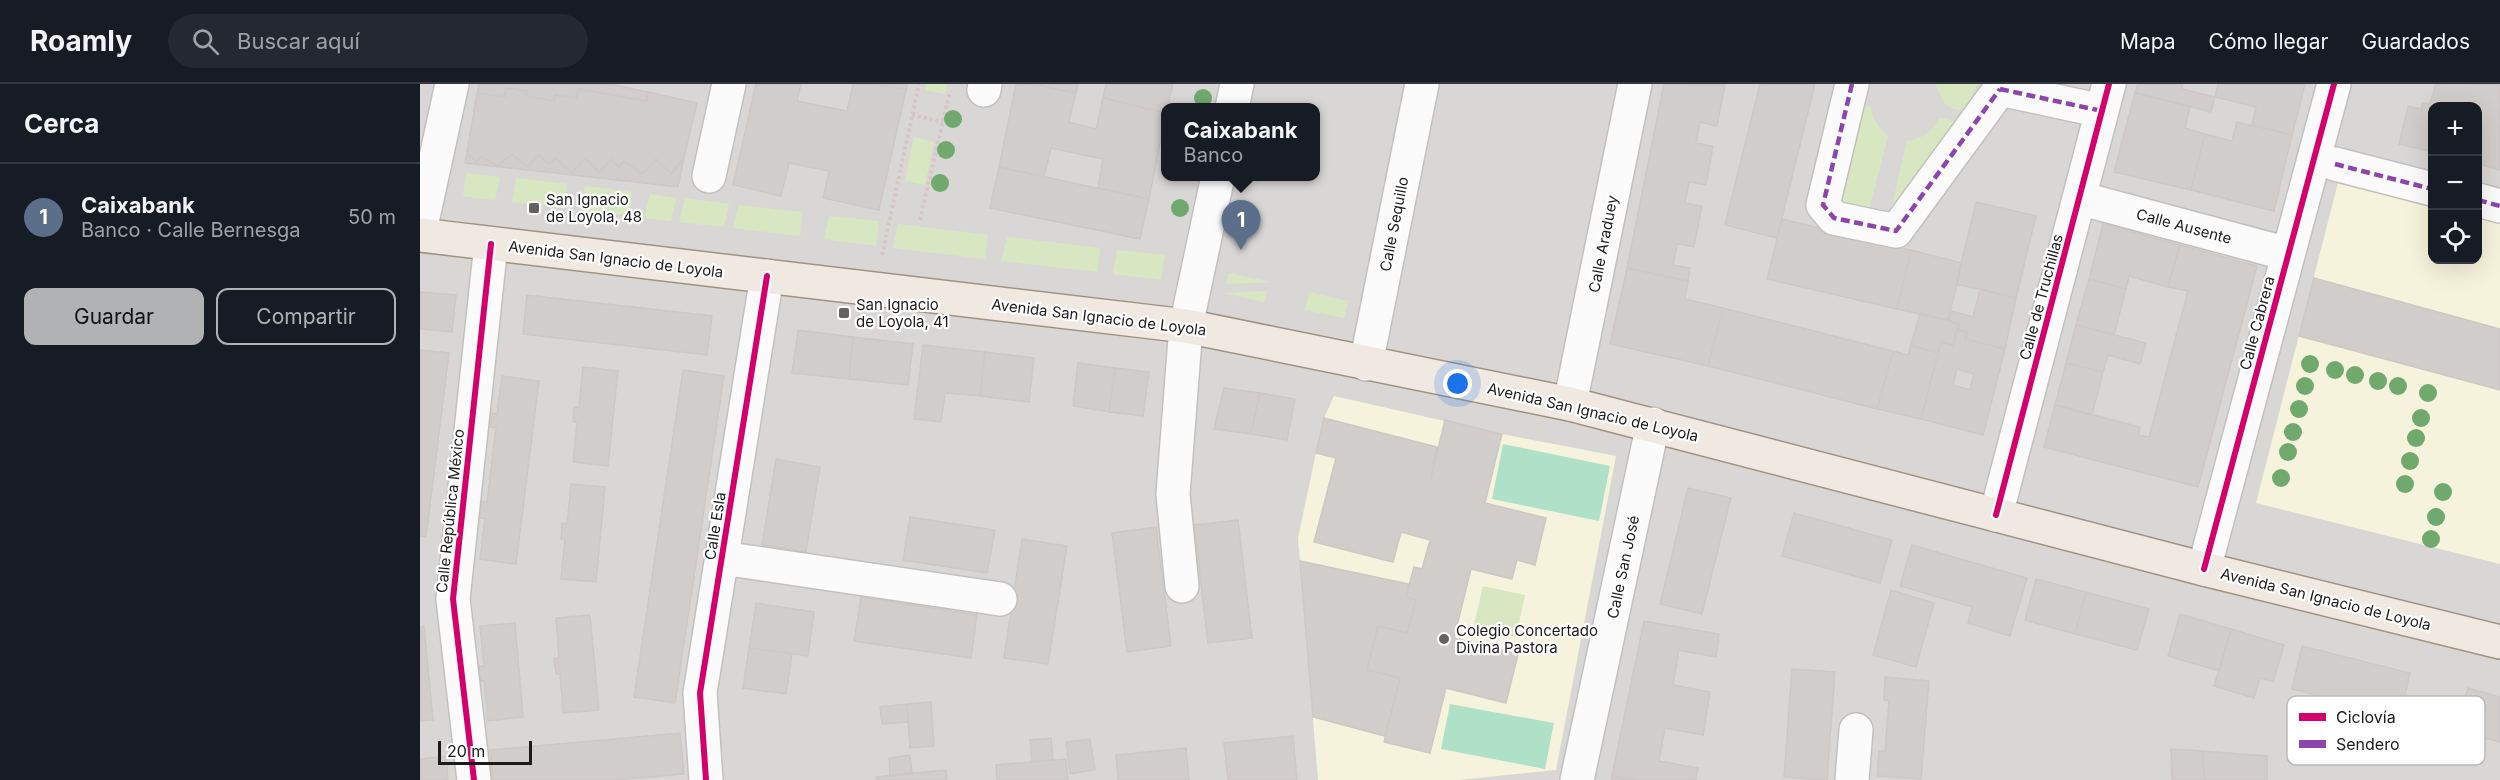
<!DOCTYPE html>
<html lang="es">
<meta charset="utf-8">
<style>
:root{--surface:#171b24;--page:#242831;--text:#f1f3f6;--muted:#9ea1a6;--line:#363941;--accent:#b1b2b3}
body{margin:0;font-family:Inter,sans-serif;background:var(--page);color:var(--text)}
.controls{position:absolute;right:18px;top:18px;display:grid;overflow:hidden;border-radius:12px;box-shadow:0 6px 24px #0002}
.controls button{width:54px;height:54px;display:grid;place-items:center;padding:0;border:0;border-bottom:2px solid var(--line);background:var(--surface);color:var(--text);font:30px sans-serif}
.scale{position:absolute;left:18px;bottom:15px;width:94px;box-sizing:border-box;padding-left:6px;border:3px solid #1b1b1b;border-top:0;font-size:16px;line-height:21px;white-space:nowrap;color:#1b1b1b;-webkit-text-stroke:4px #fff;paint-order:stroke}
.you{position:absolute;left:1038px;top:300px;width:21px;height:21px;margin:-15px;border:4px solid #fff;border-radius:50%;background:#1a73e8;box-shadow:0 0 0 9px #1a73e833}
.badge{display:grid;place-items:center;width:39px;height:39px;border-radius:50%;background:var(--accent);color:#fff;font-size:20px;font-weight:700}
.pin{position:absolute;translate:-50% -50px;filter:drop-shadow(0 2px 3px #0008)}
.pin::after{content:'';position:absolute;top:32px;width:21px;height:18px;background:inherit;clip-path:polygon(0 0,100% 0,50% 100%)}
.popup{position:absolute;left:741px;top:19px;width:159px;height:78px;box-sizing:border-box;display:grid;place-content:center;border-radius:12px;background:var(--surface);filter:drop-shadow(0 2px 4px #0005);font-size:20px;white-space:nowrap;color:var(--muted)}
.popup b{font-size:22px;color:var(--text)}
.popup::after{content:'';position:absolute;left:50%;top:100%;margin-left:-12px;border:12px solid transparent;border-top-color:var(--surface)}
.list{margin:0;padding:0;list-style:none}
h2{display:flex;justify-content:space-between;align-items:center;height:78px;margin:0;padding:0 24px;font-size:26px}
h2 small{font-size:20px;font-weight:400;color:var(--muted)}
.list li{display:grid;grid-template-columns:39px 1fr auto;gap:18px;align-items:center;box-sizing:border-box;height:108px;padding:0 24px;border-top:2px solid var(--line)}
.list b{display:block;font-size:22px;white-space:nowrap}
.list p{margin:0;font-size:20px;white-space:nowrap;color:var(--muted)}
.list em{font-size:20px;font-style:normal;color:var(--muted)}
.actions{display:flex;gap:12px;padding:18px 24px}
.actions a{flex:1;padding:14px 0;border:2px solid var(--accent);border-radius:12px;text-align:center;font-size:21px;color:var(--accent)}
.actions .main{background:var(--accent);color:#111}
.icon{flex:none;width:33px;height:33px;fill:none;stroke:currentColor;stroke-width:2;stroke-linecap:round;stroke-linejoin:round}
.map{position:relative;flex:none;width:2080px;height:696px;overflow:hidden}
header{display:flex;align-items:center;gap:36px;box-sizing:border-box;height:84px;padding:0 30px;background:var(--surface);border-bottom:2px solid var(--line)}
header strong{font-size:28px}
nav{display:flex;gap:33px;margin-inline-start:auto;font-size:21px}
.search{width:420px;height:54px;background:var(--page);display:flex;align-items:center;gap:15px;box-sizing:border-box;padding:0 21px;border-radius:33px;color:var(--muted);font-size:22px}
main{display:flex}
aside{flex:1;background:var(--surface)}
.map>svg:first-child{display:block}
.residential{fill:#d9d7d5;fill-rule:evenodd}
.education{fill:#f6f3dc}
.grass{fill:#d8e7c1}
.pitch{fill:#afe1c9}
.building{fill:#d0cdca;stroke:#cdc8c5;stroke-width:1.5;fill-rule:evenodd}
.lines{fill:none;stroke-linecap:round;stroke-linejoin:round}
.minor-casing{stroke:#c2c1bf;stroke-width:36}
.major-casing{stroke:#9f9380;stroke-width:36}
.path{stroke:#d5c6c4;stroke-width:4;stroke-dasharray:3 3;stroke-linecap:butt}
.minor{stroke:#fcfbfb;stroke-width:33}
.major{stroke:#efe9e2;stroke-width:33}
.quiet{stroke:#8e44ad;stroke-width:4.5;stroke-dasharray:9 4.5;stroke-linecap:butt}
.cycleway-casing{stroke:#fff;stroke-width:10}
.cycleway{stroke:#d6006c;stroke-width:6}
.tree{fill:#70a96e}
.poi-dot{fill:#636261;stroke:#fff;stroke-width:2}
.labels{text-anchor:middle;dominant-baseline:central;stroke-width:4.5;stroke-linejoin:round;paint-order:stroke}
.poi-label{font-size:15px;fill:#1b1b1b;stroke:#fff;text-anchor:start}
.street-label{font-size:15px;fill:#1b1b1b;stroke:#fff}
.key{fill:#fff;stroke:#bbb;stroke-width:1.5}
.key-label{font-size:16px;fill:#1b1b1b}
</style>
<header>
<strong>Roamly</strong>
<div class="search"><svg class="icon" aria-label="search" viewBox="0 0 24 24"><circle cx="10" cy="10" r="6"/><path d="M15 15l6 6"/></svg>Buscar aquí</div>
<nav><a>Mapa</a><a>Cómo llegar</a><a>Guardados</a></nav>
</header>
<main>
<aside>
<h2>Cerca<small></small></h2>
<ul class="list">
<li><span class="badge" style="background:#5c6f8a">1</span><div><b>Caixabank</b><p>Banco · Calle Bernesga</p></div><em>50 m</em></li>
</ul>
<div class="actions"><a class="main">Guardar</a><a>Compartir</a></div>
</aside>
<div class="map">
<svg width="2080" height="696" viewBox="0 0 2080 696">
<rect width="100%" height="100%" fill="#eae7e3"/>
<path class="residential" d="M0,0h2080v696h-2080zM2012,22h46v154h-46zM746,24h150v68h-150z"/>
<path class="education" d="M1920,91l92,23v62h46v-51l22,6v349l-244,-61z
M914,312l168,38 114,22 -60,314 -97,10h-141l-20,-242 18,-85 8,-35z"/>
<path class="grass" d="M506,0h22l-3,10 -20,-4z
M1515,0h43l-10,21 -6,5c-21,-2 -18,-11 -27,-26z
M1437,21l14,2c2,13 7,20 17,29l-21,82 -32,-15z
M1519,34l16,3 1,9 -67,88 18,-77c15,-2 26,-9 32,-23z
M494,53l20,5 -9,43 -20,-4z
M46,89l34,4 -5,23 -32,-4z
M96,94l51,6 -2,24 -53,-6z
M165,102l47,6 -3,24 -48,-6z
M230,110l26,4 -5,23 -27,-3z
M265,114l44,6 -5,23 -45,-5z
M319,121l63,7 -2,24 -67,-8z
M409,132l50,5 -3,25 -52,-7z
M478,140l90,11 -3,24 -92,-11z
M587,153l93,11 -3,24 -96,-11z
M697,166l48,5 -4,25 -48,-6z
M809,189l42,9 -45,2z
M847,207l-3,11 -41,-9z
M889,208l39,9 -4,17 -39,-8z
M1063,502l42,9 -9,42 -43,-9z"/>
<path class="pitch" d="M1083,360l107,22 -11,55 -107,-22z
M1030,620l104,19 -9,46 -104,-20z"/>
<path class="building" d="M59,0h133l36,8 -1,9 -69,-12 -1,9 -22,-3 -1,6 -28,-5 1,-5 -21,-3 -1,9 -28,-4z
M336,0h45l-4,17 50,10 6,-27h24l29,6 -27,120 -56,-12 6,-27 -40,-8 -8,33 -48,-11z
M457,0h30l-1,6z
M596,0h15l45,9 -7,29 27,7 7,-31 63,15 -17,86 -51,-11 5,-29 -52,-11 -7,29 -45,-10z
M611,0h47l-2,9z
M686,0h67l-7,29 -63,-15z
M1244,0l61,1 -8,41 -17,-4 -4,21 17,3 -7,39 -17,-3 -4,21 17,3 -8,41 -17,-3 -4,21 17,3 -2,13 -61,-13z
M1340,0h55l-38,154 -52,-13z
M1718,0h45l-1,5 33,8 -4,15 -76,-19z
M1798,0h87l-13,51 -40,-10 4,-18 -41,-10z
M2016,0h64v86l-22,-6v-58h-46v46l-33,-8 9,-38 13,3 2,-6 7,1z
M86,4l21,3 -1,5 28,5 1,-6 22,3 1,-9 69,12 1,-9 49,11 -13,55 -13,16 -15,-15 -14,15 -18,-13 -5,6 -8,-8 -12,14 -14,-15 -13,15 -17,-15 -6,6 -10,-9 -12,12 -15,-13 -15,12 -15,-9 -5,5 -10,-9 10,-60 28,4z
M1715,9l55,13 -5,22 20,6 -14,56 -77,-18z
M1817,38l55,13 -18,76 -83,-21 14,-56 27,7z
M47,69l10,9 5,-5 15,9 15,-12 15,13 12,-12 10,9 6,-6 17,15 13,-15 14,15 12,-14 8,8 5,-6 18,13 14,-15 15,15 13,-16 -6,29 -213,-24z
M579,83l150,32 -9,40 -150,-31z
M1556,118l60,14 -20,82 -60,-14z
M1362,135l129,31 -14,59 -130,-30z
M1683,140l77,21 -12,42 -39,-11 -3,13 -37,-10z
M1760,161l77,21 -59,221 -154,-40 11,-42 85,22 -2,8 11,2 39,-146 -20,-4z
M1491,166l51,13 -14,57 -51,-11z
M1207,184l61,13 -3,18 38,9 -15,58 -98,-22z
M1894,194l186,51v61l-201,-54z
M1669,195l37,10 -12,46 -38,-10z
M1560,205l36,9 -11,51 -40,-10 2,-7 -10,-3 2,-5 -11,-4 3,-9 22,6z
M0,208l36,3 -4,37 -32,-3z
M107,211l185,21 -5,39 -184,-21z
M1303,224l170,43 -16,58 -169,-43z
M1500,229l39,11 -6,21 -12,-3 -3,11 -27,-8z
M1656,241l70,18 -6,21 -32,-9 -5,17 -37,-9z
M1537,245l10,3 -2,7 40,10 -22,86 -62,-16 20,-77 12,3zM1537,285l17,5 -4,16 -17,-5z
M378,246l55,7 -4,42 -57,-6z
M433,253l60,7 -5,41 -59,-6z
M503,261l62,7 -5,44 -35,-3 -4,29 -27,-3z
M1491,261l27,8 -17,66 -44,-10 16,-58 15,4z
M0,266l29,3 -23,184 -6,-1z
M565,268l49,6 -5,44 -49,-6z
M658,279l37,5 -6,44 -36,-6z
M1646,279l37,9 -11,43 -37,-10z
M163,283l35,4 -10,95 -35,-4 4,-39 -4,-1 1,-15h5z
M695,284l34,4 -6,44 -34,-4z
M263,286l41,6 -49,327 -41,-6z
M82,292l37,5 -23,183 -36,-5 5,-40 -6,-1 2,-17 6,1 9,-74 -6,-1 2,-14 5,1z
M804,304l36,5 -9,41 -37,-5z
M840,309l35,6 -8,41 -36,-6z
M904,334l113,29 -6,31 14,-58 57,14 -17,69 61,15 -11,47 -18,-5 -5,19 -41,-10 -17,69 64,16 -12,49 -60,-15 -16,65 -46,-11 16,-64 -33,-8 11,-44 29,7 9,-33 -10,-3 8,-30 8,2 8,-29 -29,-8 -8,30 -79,-20 22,-84 -20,-5z
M356,375l44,8 -14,85 -44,-7z
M151,400l34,3 -9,95 -35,-3 4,-40h-4l1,-16 5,1z
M1268,404l43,10 -29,116 -42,-10z
M1374,429l98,27 -12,43 -98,-27z
M490,433l85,13 -8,43 -84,-13z
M818,436l14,118 -44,5 -14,-118z
M736,443l15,119 -44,6 -15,-119z
M602,455l45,7 -19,118 -44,-6z
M1492,461l115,33 -17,58 -42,-13 4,-16 -72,-21z
M880,477l109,23 -3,13 10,3 -9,33 -29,-7 -11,44 33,8 -15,58 -72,-19z
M1616,495l50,13 -11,42 -50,-14z
M1471,506l43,13 -18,64 -43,-12z
M1666,508l63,17 -12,41 -62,-16z
M441,513l116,18 -6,43 -117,-17z
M336,519l58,9 -6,44 -59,-8z
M1760,530l51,15 -12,42 -51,-15z
M170,531l9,95 -36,3 -3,-39h-4l-2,-16h5l-3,-40z
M1224,537l75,13 -3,23 -37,-7 -6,35 37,7 -7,43 -38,-7 -6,33 39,7 -2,12h-61l-23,-4z
M95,539l8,94 -35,4 -4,-40h-4l-1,-15h5l-4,-40z
M4,542l9,94 -13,1v-94z
M1811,545l53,16 -11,37 -13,-4 -6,20 -40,-12z
M1882,562l108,27 -10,43 -108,-27z
M329,564l43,6 -6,40 -43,-6z
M1372,585l43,3 -8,108 -43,-3z
M1465,593l44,4 -8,98 -44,-3 2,-25h6l4,-50 -5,-1z
M2048,604l32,9v45l-44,-12z
M511,618l3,44 -24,2 -3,-44z
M487,620l1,18 -26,2 -2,-17z
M260,649l4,41 -69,6h-122l-3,-30z
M873,652l4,44h-69l-4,-37z
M631,654l2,22 -21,2 -2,-22z
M670,655l5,31 -25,4 -4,-32z
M766,664l3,32h-71l-2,-25z
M1751,665l31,2 3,29h-33z
M1782,667l65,5v24h-62z
M490,671l2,18 -22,3 -1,-18z
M26,672l2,24h-28v-21z
M646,675l2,21h-71l-1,-15z
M526,686l1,10h-70l-1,-3z
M1192,692l23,4h-24z"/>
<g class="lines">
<g class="minor-casing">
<path id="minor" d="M1432,0l-29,121 11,13 62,13 104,-142
M1580,5l102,22
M564,6l1,-6
M812,24l5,-24
M1915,80l97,25
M289,92l20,-92
M1659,114l209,56
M2058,116l22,6
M0,147l32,-147
M946,280l56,-280
M1150,320l65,-320
M1576,431l113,-431
M302,474l278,41
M1784,485l130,-485
M762,502l-9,-92 13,-168 32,-150
M54,696l-21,-181 38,-355
M286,696l-6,-87 67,-417
M1157,696l76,-356
M1432,696l4,-50"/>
</g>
<g class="major-casing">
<path id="major" d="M0,151l766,91 384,78 634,165 296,73"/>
</g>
<path class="path" d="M492,31l31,7
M500,136l30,-129
M462,171l37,-171"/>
<use href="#minor" class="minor"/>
<use href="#major" class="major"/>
<path class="quiet" d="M1432,0l-29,121 11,13 62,13 104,-142
M1580,5l102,22
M1915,80l97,25
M2058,116l22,6"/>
<g class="cycleway-casing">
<path id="cycleway" d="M1576,431l113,-431
M1784,485l130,-485
M54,696l-21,-181 38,-355
M286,696l-6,-87 67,-417"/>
</g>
<use href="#cycleway" class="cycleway"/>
</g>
<g class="tree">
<circle cx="783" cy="14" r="9"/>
<circle cx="533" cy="35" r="9"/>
<circle cx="526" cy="66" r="9"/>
<circle cx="520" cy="99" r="9"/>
<circle cx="760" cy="124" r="9"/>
<circle cx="1890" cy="280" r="9"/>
<circle cx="1915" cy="286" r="9"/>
<circle cx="1935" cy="291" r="9"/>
<circle cx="1958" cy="297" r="9"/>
<circle cx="1885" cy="302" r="9"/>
<circle cx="1978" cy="302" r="9"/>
<circle cx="2008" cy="309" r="9"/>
<circle cx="1879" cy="325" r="9"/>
<circle cx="2001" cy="334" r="9"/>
<circle cx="1873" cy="348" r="9"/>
<circle cx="1996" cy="354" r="9"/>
<circle cx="1868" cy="368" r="9"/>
<circle cx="1990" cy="377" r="9"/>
<circle cx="1861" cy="394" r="9"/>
<circle cx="1985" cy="400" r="9"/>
<circle cx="2023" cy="408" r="9"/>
<circle cx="2016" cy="433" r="9"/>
<circle cx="2011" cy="455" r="9"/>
</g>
<g class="poi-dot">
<rect x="108" y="118" width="12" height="12" rx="3"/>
<rect x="418" y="223" width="12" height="12" rx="3"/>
<circle cx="1024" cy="555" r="6"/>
</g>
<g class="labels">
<g class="poi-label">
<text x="126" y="115">San Ignacio<tspan x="126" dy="17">de Loyola, 48</tspan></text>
<text x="436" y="220">San Ignacio<tspan x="436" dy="17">de Loyola, 41</tspan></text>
<text x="1036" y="546">Colegio Concertado<tspan x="1036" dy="17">Divina Pastora</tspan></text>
</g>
<g class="street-label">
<text transform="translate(974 140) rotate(-79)">Calle Sequillo</text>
<text transform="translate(1764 142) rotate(15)">Calle Ausente</text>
<text transform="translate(1183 160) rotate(-79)">Calle Araduey</text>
<text transform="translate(196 175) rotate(7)">Avenida San Ignacio de Loyola</text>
<text transform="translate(1621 213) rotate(-75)">Calle de Truchillas</text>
<text transform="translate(679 233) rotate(7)">Avenida San Ignacio de Loyola</text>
<text transform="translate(1837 239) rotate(-75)">Calle Cabrera</text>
<text transform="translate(1173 328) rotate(13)">Avenida San Ignacio de Loyola</text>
<text transform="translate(30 427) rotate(-84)">Calle República México</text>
<text transform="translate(295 442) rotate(-81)">Calle Esla</text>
<text transform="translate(1203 483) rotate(-78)">Calle San José</text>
<text transform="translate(1906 515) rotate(14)">Avenida San Ignacio de Loyola</text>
</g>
</g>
<rect x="1867" y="612" width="198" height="69" rx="9" class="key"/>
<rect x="1879" y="629" width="27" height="8" fill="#d6006c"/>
<rect x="1879" y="656" width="27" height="8" fill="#8e44ad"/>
<g class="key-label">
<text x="1916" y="639">Ciclovía</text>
<text x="1916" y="666">Sendero</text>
</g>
</svg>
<div class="controls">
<button>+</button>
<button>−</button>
<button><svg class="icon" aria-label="locate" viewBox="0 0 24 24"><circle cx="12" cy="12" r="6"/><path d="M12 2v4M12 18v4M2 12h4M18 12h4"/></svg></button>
</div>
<div class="scale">20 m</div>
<div class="you"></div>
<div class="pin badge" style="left:821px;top:166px;background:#5c6f8a">1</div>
<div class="popup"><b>Caixabank</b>Banco</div>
</div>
</main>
